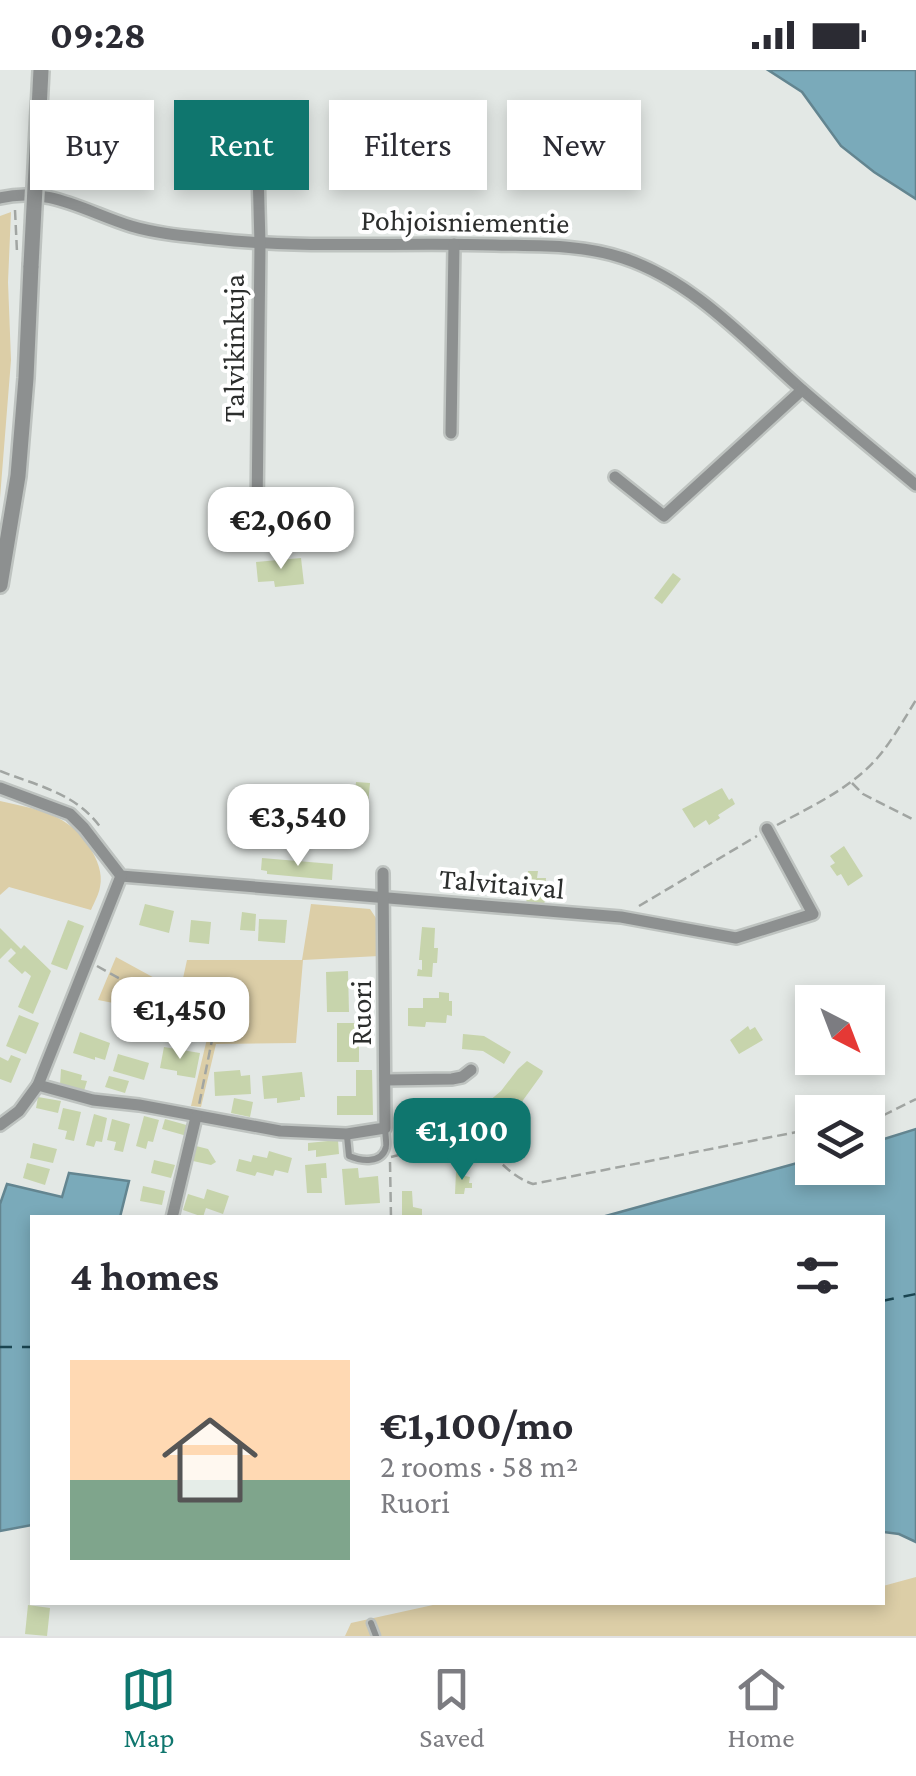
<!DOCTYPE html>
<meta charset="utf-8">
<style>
:root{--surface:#fff;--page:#f2f2f3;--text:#2b2b33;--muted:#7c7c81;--line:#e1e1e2;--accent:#0f766e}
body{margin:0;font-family:"Crimson Pro",serif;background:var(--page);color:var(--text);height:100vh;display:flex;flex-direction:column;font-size:38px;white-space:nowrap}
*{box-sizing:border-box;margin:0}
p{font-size:32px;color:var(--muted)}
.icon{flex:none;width:55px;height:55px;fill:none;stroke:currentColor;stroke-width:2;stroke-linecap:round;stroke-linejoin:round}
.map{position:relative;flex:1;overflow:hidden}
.panel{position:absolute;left:30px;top:1145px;width:855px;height:390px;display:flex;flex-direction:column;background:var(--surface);border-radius:0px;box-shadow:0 5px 15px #0003}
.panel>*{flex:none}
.top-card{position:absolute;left:30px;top:30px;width:858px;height:90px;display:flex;gap:20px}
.needle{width:65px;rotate:138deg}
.buttons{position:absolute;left:795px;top:915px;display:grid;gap:20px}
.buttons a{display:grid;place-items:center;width:90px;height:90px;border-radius:0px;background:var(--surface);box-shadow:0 5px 15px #0003;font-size:50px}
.price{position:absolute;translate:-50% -85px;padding:0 22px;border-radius:20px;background:#fff;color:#222;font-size:32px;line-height:65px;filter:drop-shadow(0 2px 5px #0008)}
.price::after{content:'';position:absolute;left:50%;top:60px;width:30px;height:22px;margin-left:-15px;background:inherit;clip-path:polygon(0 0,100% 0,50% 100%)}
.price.selected{background:var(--accent);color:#fff}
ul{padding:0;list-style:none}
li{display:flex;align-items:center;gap:30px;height:250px;padding:0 40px}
li span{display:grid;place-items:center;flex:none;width:280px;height:200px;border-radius:0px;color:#555}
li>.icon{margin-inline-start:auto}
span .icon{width:120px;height:120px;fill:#fffc;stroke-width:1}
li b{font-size:42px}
h2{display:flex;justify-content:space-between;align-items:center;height:120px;padding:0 40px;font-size:42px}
.chip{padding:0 35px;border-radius:0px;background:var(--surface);box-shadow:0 5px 15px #0003;font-size:35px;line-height:90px}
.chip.selected{background:var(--accent);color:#fff}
.status{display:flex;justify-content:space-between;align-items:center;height:70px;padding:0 50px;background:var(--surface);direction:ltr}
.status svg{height:28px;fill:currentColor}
.menu{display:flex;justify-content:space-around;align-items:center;height:140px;border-top:2px solid var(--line);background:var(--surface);font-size:28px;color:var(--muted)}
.menu a{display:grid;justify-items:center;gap:5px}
.menu .selected{color:var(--accent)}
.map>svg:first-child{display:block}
.green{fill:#dccea7}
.water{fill:#7aaaba;stroke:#638590;stroke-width:2.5}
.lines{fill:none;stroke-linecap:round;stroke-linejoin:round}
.ferry{stroke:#1a4551;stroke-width:2.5;stroke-dasharray:12 10;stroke-linecap:butt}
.building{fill:#c7d4ac}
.service-casing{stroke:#bec3c0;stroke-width:11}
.minor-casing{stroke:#bec3c0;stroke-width:16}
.tertiary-casing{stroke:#bec3c0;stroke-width:20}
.path{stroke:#a1a5a2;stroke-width:2.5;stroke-dasharray:10 5;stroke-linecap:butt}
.service{stroke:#8d9090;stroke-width:6}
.minor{stroke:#8d9090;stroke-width:11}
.tertiary{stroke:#8d9090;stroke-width:15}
.tertiary-bridge-casing{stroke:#bec3c0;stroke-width:20;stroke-linecap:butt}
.tertiary-bridge{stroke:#8d9090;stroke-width:15}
.labels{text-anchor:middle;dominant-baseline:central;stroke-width:8;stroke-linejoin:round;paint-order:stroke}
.street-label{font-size:30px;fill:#2c2e2d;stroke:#fff}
</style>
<div class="status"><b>09:28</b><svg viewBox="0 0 49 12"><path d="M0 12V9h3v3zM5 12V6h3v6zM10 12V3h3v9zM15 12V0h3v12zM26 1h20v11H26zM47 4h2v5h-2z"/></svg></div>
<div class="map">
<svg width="916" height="1566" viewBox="0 0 916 1566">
<rect width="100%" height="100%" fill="#e3e8e5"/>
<g class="green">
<path d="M11,142L8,212L11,290L0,428V146Z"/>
<path d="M0,731C36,739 70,744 90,778C97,789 103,803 100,817C99,824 94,833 91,840L9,817L0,825Z"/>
<path d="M311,834L370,839L376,848L379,886L303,890L296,973L216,974L201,1037L191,1036L211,952L98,930L116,887L180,922L187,890H302Z"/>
<path d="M916,1507V1566H345L351,1553L442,1533L882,1532L883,1516Z"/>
</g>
<g class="water">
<path d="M768,0H916V129L874,102L841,76L802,22Z"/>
<path d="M916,1059V1472L899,1464L883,1462L882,1148L602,1147L812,1089V1098H868V1074Z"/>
<path d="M69,1103L129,1111L120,1147L32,1148V1455L0,1461V1134L7,1114L62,1127Z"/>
</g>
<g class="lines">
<g class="ferry">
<path d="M882,1231L916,1224"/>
<path d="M0,1277H32"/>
</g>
</g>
<g class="building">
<path d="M301,488L304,514L275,517L274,511L258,512L256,492Z"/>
<path d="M673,503L681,509L662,534L654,528Z"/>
<path d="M356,712L370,713L367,745H361L359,768L343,766L346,742L353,743Z"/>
<path d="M722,718L729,730L732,728L735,734L718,745L720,748L709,755L706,750L694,758L682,739Z"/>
<path d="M844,776L863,806L848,816L841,804L837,806L830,796L835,793L830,786Z"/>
<path d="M262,788L333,794L332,810L267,804V801L261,800Z"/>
<path d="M528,801H538L537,808H546L544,840L526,839Z"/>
<path d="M145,834L174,841L169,863L139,855Z"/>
<path d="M242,842L256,844L255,861L240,860Z"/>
<path d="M259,849L287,850L285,873L258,871Z"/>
<path d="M68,850L84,856L67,900L51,894Z"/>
<path d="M191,850L211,852L209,874L189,872Z"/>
<path d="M422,857L435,858L434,878H438L437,893H433L432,907L417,906L418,899L422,900V890H419Z"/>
<path d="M0,858L21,879L24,875L51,901L33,944L18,937L31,906L25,901L22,904L8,891L16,883L11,878L0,889Z"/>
<path d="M348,901L349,942H327L326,902Z"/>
<path d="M439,922L449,923V931H452V946L447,945L446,953L426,952L425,957L408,956V938H423V928H439Z"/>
<path d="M19,945L39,953L26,984L6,976Z"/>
<rect x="337" y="953" width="22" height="39"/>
<path d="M748,956L750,960L755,957L763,970L739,984L730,970Z"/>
<path d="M80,962L110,973L105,990L95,987V990L73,983Z"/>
<path d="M463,964L484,966L511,982L504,994L483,981L462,979Z"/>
<path d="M164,977L200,983L195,1008L177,1005V1001L160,998Z"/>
<path d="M118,984L149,993L144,1010L113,1001Z"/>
<path d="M11,985L21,989L11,1013L0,1009V987L8,991Z"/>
<path d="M527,991L543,1001L542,1004L521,1033L518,1032L514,1038L482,1062L470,1047L501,1021L518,999Z"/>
<path d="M61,999L82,1005L81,1010L87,1011L84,1021L60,1015Z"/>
<path d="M240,1000L241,1006L250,1005L251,1024L215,1026L214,1002Z"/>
<path d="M356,1000H372L373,1045H337V1026H356Z"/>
<path d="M302,1002L305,1027H300V1030L277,1033V1028L264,1029L262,1006Z"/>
<path d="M109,1006L129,1011L125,1023L105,1017Z"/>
<path d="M38,1027L61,1031L58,1043L36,1038Z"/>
<path d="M234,1028L253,1032L250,1047L231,1043Z"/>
<path d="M63,1038L81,1042L74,1071L65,1069L67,1061L58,1059Z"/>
<path d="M94,1044L107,1048L102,1072L96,1071L94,1077L86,1075Z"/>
<path d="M144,1046L159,1050L153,1072L148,1071L146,1079L136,1076Z"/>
<path d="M112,1049L130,1054L123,1082L114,1080L116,1072L107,1070Z"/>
<path d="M165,1049L190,1056L187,1066L162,1059Z"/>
<path d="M338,1070L339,1084L316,1087V1080L308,1081V1073Z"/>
<path d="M33,1073L57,1079L53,1093L30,1088Z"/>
<path d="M196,1076L208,1079L216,1092L211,1095L193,1091Z"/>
<path d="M269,1081L292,1088L288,1103L275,1100L273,1106L257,1102L255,1106L236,1101L239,1089L251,1092L253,1085L267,1088Z"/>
<path d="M154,1090L175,1095L171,1108L151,1103Z"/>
<path d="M27,1093L50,1099L45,1115L23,1108Z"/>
<path d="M326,1093L327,1108H321L322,1123H307L305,1095Z"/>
<path d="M358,1098L359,1108L378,1106L380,1133L345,1135L342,1099Z"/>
<path d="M456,1102H465V1106L470,1107L469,1113H472V1118H465L464,1124H455Z"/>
<path d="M143,1116L165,1121L162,1135L140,1131Z"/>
<path d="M207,1119L229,1126L223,1144L206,1138L203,1147L183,1140L188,1124L204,1129Z"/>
<path d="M402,1121H412L413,1137L422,1139V1148H402Z"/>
<path d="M28,1535L50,1538L47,1566L25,1564Z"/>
</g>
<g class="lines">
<defs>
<g id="service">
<path d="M347,1066L349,1086C361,1091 382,1094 386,1077C387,1076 385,1061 385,1059"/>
<path d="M371,1553L376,1566"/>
</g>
<g id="minor">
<path d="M0,128C48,116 86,142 131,156C158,164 186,166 214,169C307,179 401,172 495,175C538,176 581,174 623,188C693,211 746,270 799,317C838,351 877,383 916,415"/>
<path d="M451,363L454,174"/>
<path d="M615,407L664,446L802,320"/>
<path d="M257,422L305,446"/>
<path d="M257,442L260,174L257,63"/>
<path d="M0,718L70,744L84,758L121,806L621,847L736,868L813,844L767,759"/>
<path d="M385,1010L452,1009L462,1007L471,1000"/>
<path d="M38,1015L93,1030L139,1035L280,1061L347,1064L385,1058L383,803"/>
<path d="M0,1055L19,1041L38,1015L121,806"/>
<path d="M172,1148L196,1047"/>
</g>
<path id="tertiary" d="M0,515L18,406L26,308L31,196"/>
</defs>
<use href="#service" class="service-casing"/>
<use href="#minor" class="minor-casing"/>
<use href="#tertiary" class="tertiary-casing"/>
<g class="path">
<path d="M15,140L17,182"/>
<path d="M0,701C38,716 76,723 101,758"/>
<path d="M852,713L863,724L916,751"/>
<path d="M777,755C816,734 860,714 886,677C897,662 906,646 916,630"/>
<path d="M639,836L757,766"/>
<path d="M97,896L131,915L176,935L214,943L216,946L215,955L199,1035"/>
<path d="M868,1048L884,1045L916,1029"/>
<path d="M391,1087C421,1079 453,1072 484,1077C501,1092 512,1107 533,1114L812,1059"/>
<path d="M390,1092L391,1148"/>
</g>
<use href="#service" class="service"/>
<use href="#minor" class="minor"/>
<use href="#tertiary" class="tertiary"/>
<defs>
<path id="tertiary-bridge" d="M31,196L41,0"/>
</defs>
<use href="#tertiary-bridge" class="tertiary-bridge-casing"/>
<use href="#tertiary-bridge" class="tertiary-bridge"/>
</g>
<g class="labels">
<g class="street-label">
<text transform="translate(465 151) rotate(1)">Pohjoisniementie</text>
<text transform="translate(233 278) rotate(-90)">Talvikinkuja</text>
<text transform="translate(502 813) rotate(5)">Talvitaival</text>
<text transform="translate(360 943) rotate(-90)">Ruori</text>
</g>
</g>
</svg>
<div class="buttons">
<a><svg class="needle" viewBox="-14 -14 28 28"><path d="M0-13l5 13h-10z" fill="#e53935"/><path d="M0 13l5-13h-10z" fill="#7c7c81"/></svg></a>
<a><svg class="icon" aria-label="layers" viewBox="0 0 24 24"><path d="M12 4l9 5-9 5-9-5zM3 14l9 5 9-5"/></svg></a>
</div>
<b class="price" style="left:281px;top:502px">€2,060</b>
<b class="price" style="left:298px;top:799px">€3,540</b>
<b class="price" style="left:180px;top:992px">€1,450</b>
<b class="price selected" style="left:462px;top:1113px">€1,100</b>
<div class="top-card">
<a class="chip">Buy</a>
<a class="chip selected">Rent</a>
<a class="chip">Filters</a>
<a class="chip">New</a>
</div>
<section class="panel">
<h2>4 homes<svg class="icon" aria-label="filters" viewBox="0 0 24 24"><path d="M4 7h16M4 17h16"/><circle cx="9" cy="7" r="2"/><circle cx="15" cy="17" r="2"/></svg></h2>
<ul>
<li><span style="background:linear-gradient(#ffd9b3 60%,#7fa58c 0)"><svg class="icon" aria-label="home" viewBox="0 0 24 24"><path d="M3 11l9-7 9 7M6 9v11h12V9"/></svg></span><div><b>€1,100/mo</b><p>2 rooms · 58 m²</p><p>Ruori</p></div></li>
</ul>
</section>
</div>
<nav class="menu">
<a class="selected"><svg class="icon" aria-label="map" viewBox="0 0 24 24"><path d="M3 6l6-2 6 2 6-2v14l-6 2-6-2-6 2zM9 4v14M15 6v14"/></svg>Map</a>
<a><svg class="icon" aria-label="saved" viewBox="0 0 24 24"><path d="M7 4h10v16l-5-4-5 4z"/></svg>Saved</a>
<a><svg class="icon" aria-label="home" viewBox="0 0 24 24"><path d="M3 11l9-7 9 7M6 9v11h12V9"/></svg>Home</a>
</nav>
